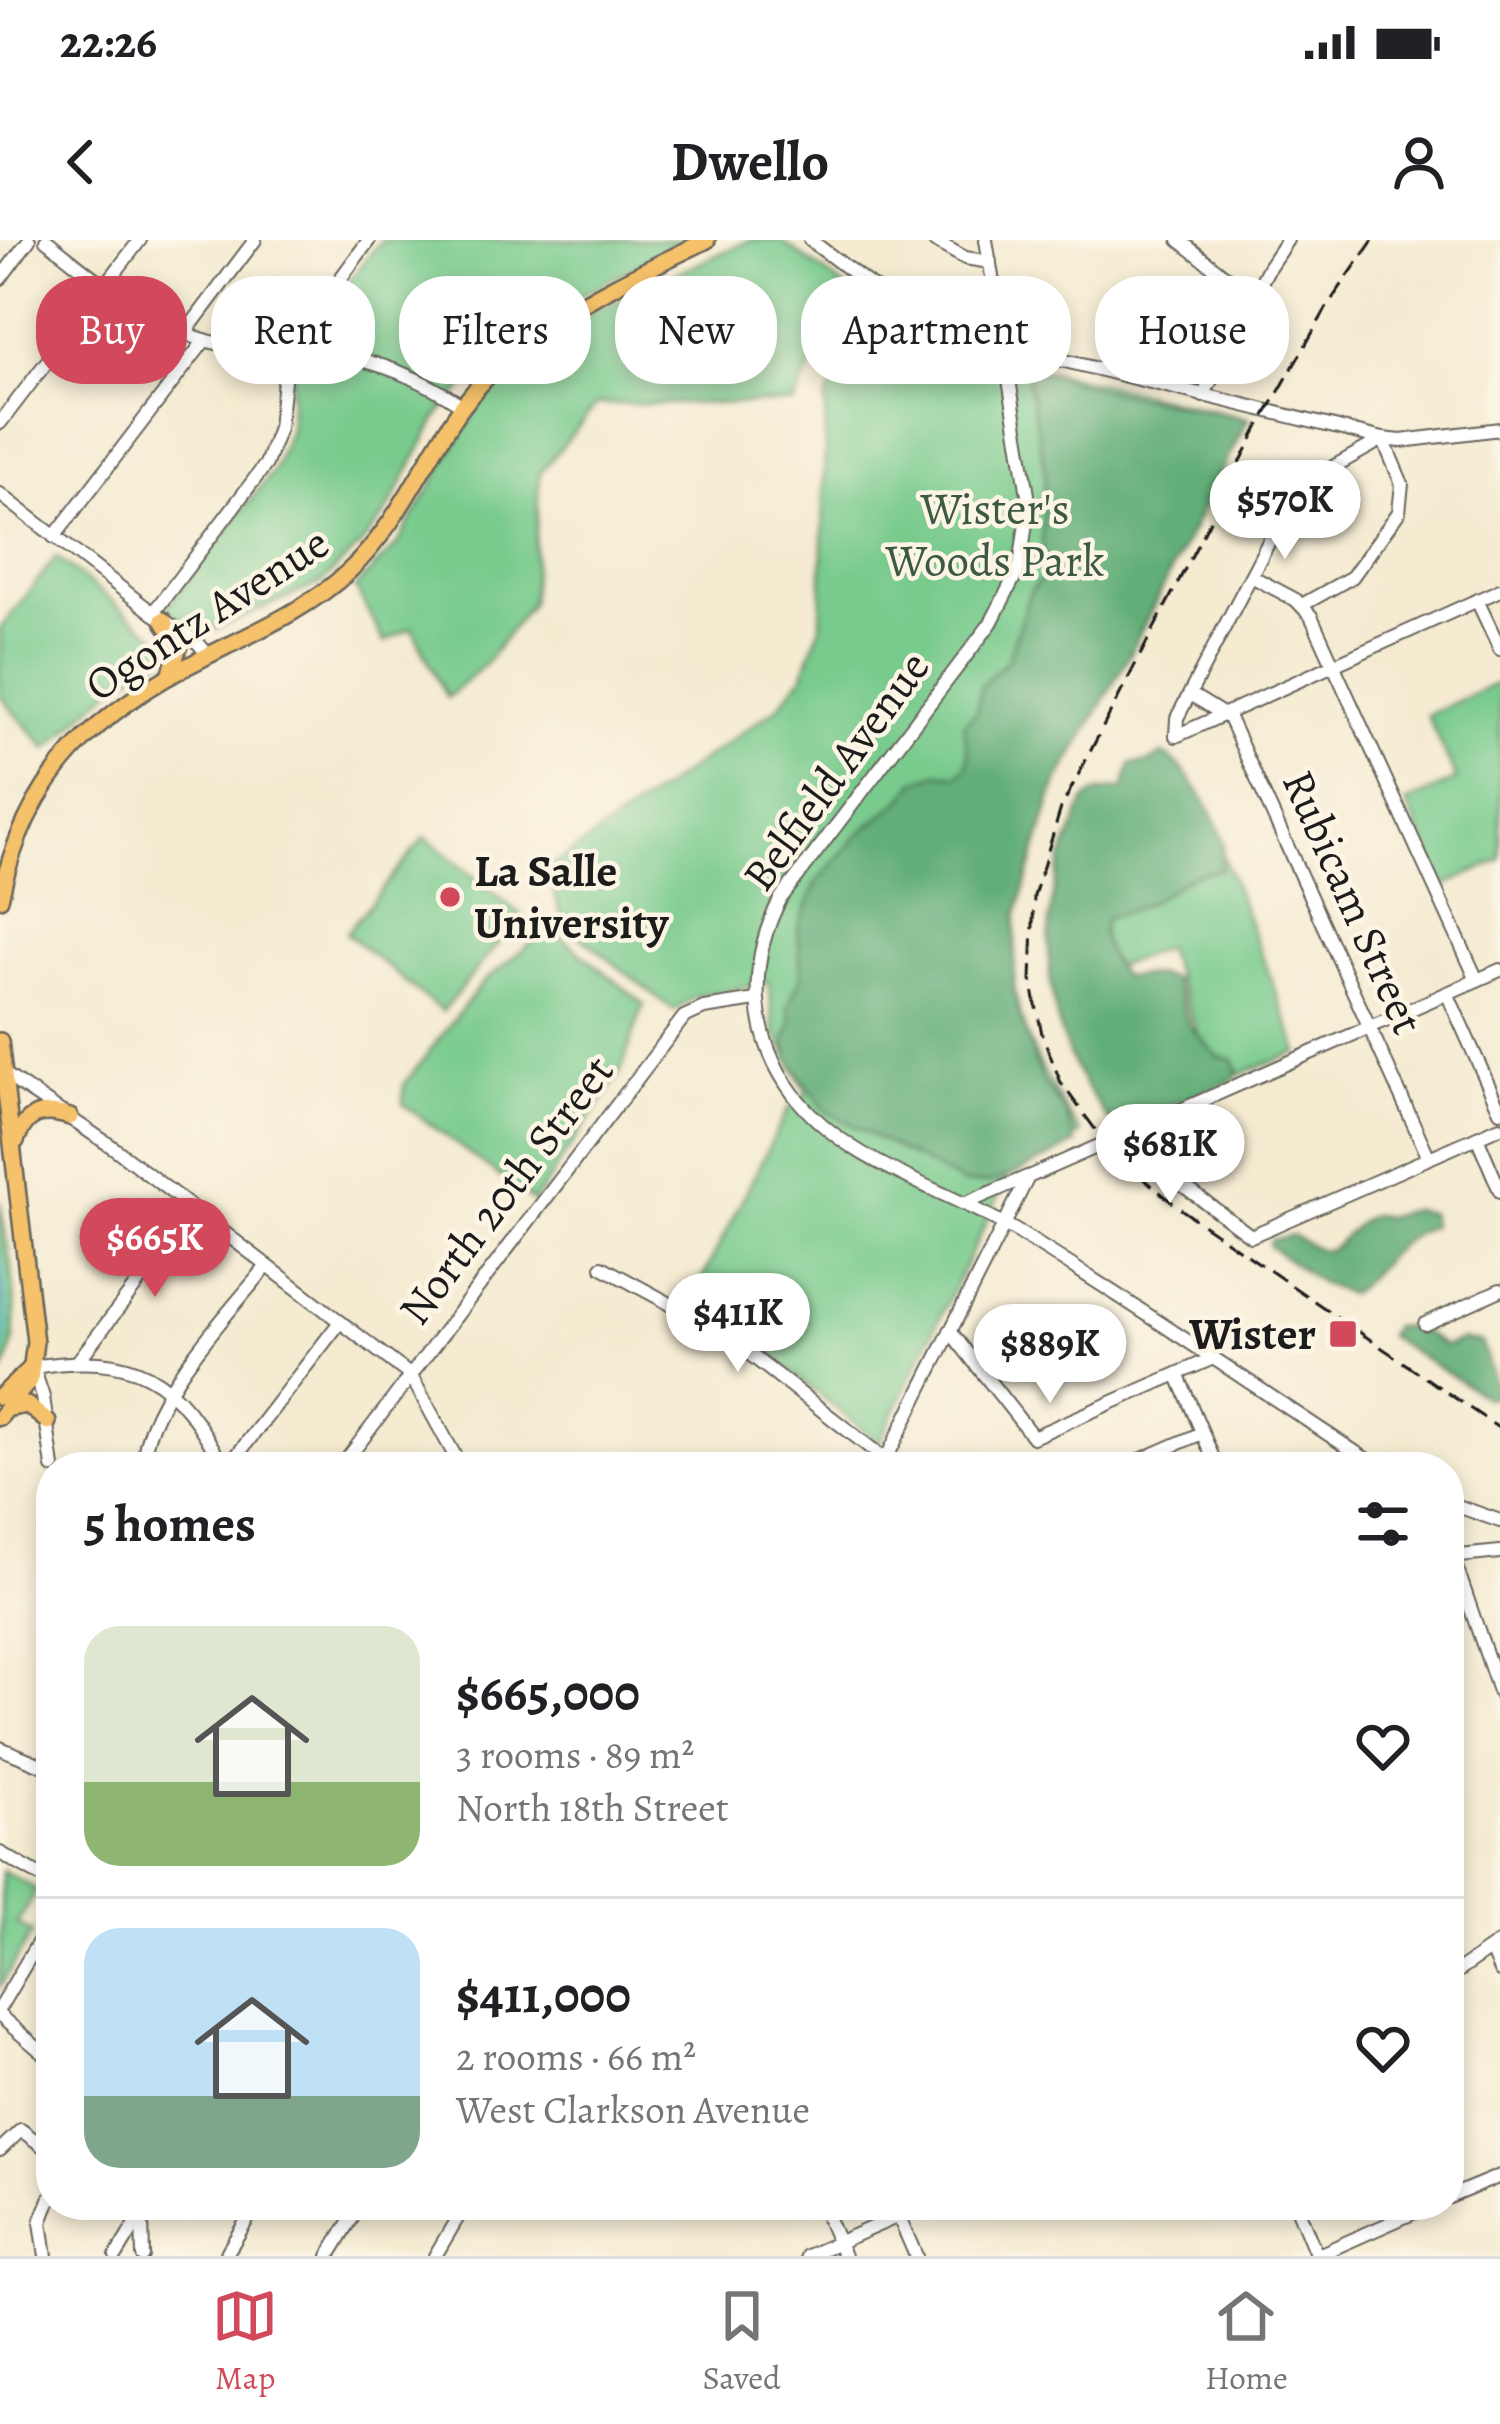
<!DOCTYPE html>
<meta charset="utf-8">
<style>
:root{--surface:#fff;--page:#f6f6f6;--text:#202124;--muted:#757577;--line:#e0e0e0;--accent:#d1495b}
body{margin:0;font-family:Alegreya,serif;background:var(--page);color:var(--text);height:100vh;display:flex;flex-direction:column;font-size:45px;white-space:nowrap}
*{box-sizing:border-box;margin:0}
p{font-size:39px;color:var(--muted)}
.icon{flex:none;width:66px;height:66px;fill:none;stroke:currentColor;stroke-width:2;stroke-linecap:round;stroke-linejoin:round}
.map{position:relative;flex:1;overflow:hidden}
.sheet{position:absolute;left:36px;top:1212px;width:1428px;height:768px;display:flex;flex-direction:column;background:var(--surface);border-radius:48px;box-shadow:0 6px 18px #0003}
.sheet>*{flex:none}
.banner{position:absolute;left:36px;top:36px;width:1428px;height:108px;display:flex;gap:24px}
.price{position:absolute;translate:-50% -102px;padding:0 27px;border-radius:42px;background:#fff;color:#222;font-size:39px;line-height:78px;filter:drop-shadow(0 3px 6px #0008)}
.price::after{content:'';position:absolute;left:50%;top:72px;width:36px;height:27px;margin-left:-18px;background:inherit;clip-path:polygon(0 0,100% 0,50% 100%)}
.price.selected{background:var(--accent);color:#fff}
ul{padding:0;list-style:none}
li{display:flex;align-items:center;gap:36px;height:300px;padding:0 48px}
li+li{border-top:3px solid var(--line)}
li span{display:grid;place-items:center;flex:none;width:336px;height:240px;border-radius:36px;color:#555}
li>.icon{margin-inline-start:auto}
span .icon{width:144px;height:144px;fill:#fffc;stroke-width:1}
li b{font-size:51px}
h2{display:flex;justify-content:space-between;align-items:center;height:144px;padding:0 48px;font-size:51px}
.tag{padding:0 42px;border-radius:48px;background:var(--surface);box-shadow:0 6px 18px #0003;font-size:42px;line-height:108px}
.tag.selected{background:var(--accent);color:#fff}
.status{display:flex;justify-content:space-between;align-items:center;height:84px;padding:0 60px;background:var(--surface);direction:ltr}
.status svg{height:33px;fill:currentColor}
header{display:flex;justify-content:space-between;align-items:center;height:156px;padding:0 48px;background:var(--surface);font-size:54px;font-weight:700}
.tab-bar{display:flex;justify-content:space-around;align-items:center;height:168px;border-top:3px solid var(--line);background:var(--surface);font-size:33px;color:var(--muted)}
.tab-bar a{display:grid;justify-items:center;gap:6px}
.tab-bar .selected{color:var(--accent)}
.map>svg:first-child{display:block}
.green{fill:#78ca8d;stroke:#4a7354;stroke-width:3}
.forest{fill:#62ae78;stroke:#3f654a;stroke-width:3}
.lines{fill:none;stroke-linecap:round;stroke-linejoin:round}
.stream{stroke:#68abdd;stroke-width:3}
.minor-casing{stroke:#68645b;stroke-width:16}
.major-casing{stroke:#68645b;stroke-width:20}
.minor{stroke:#fff;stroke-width:12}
.major{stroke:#f5c16b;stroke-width:15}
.rail{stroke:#1c1c1c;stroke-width:3;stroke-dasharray:18 9;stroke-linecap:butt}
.poi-dot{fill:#d1495b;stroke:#fcf5e5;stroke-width:4.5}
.labels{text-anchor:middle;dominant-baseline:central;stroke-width:9;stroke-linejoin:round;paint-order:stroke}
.park-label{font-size:45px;fill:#3c5944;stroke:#fcf5e5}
.street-label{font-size:45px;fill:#1c1c1c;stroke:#fcf5e5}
.poi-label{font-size:45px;font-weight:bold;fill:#1c1c1c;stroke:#fcf5e5;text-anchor:start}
</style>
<div class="status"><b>22:26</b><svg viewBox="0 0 49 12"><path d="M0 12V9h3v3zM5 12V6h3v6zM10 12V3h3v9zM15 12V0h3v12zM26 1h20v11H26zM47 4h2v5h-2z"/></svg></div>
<header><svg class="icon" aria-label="back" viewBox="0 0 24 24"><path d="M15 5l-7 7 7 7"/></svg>Dwello<svg class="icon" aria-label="person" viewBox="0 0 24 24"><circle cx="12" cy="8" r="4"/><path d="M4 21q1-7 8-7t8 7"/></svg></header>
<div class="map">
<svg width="1500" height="2016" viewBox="0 0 1500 2016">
<rect width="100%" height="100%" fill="#fcf5e5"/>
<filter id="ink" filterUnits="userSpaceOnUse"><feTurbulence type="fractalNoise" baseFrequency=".00833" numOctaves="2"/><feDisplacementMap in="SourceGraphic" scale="24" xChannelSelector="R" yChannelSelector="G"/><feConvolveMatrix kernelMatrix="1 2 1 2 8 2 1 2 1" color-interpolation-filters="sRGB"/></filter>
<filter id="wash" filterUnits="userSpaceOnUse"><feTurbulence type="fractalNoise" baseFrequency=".004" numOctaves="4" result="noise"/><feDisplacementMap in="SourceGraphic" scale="48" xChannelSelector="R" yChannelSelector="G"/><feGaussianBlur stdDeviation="2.7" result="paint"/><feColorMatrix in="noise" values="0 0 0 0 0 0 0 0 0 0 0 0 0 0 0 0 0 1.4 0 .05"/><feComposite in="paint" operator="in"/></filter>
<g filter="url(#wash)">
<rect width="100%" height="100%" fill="#f4ebd1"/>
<g class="green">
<path d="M381,0H685L566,63L490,119L439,174L385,275L360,306L321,343L210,391L196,388L164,369L274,230L290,188L292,124L305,98Z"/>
<path d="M750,0H780L849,50L794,163L597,164L540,233L531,363L484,425L447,458L412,388L384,402L355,347L396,306L479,165L521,122L593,71Z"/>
<path d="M887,74L979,114L1249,178C1211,251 1172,324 1134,396C1085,489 999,628 1012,736C1019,796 1049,845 1081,894L1011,931L879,1203L743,1093L691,1061L788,869L807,853L774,791L769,742L694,757L674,771L564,683L547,630L777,468L802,437L821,385L826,160L864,82Z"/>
<path d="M56,317L169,406L166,417L114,447L47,509L0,456V389Z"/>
<path d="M1500,442V620L1444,646L1406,563L1457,539L1427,475Z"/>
<path d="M425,597L521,675L442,772L346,693Z"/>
<path d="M1223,616L1299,812L1217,843L1165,708L1111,728L1088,668Z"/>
<path d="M550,688L644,764L621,831L534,962L403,864L404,844L483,742Z"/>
<path d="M0,961C7,1013 30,1092 0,1138Z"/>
<path d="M2,1630L37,1650L17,1684L32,1693L0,1747Z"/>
</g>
<g class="forest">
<path d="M1034,130L1107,150L1237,176L1244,179L1245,184L1127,419L1055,547L1016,678L1014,749L1019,772L1043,843L1066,873L1076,904L1017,933L991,943L964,944L826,871L788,819L786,797L792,784L788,766L801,737L798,688L817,642L860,593L903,559L916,541L938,533L957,535C979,521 962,503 964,483L976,472L981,446L1008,419L1030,352L1045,334L1042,297L1045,229L1026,135Z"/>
<path d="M1162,514C1183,520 1218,577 1223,600C1225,610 1220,618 1221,629L1193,635L1145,665L1105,679C1098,696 1110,725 1124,737L1158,735L1173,739L1190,786L1219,817L1233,819L1239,834L1234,840L1118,886C1105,881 1102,870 1094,859C1040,787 1036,671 1073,591C1078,581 1080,566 1088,558C1098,549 1112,551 1124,548L1131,524L1148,523Z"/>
<path d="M1415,970L1430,973L1432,986C1390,1001 1383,1029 1349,1054L1322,1044L1269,1006L1271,1000L1293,995C1340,1028 1330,1000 1366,978C1375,972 1376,977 1386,977C1396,976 1404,970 1415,970Z"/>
<path d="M1415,1086L1444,1106L1463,1100L1481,1102L1497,1150L1495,1155L1487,1158L1388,1096L1393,1087Z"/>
</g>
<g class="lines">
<path class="stream" d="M0,1015L8,1085L0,1119"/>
</g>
</g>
<g filter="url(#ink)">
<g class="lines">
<defs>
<g id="minor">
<path d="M46,0C96,39 145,84 208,101C250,112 293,109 336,115C382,122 424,140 463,166"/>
<path d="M810,0L903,70L967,97L1383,199L1401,201L1500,189"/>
<path d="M933,0L965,18L990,22"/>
<path d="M986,0L1029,261L1020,326L991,383L781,658C747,722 749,796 794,855C848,925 945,948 1018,992C1140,1067 1258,1149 1378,1227"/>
<path d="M1179,0L1253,58"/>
<path d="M0,39L29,0"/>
<path d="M185,93L255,0"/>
<path d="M1203,156L1269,27L1287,0"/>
<path d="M0,183L140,0"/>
<path d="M1383,199L1317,236L1290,261L1177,478L1176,496L1500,350"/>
<path d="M0,254L153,373L198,403L208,415"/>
<path d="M54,297L205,100"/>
<path d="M1251,336L1296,360L1311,376L1477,740"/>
<path d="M1477,360L1500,409"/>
<path d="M1302,365L1352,337L1399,272L1402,244L1383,199"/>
<path d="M153,373L266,224L279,188L287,111L369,0"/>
<path d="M1190,454L1229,478L1429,918"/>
<path d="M1447,753L1500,871"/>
<path d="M0,831L114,908L411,1136L461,1227"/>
<path d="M1132,891L1153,923L1251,996L1500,887"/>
<path d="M1477,897L1500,951"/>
<path d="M964,964L1027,937"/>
<path d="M602,1027L720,1091L886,1220"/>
<path d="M1425,1084L1500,1050"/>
<path d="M950,1091L1033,1197L1211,1119"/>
<path d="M78,1121L194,970"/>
<path d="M1178,1136L1217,1227"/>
<path d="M53,1227L43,1157L33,1127C135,1111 177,1136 223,1227"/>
<path d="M144,1227C140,1166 228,1074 267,1026"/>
<path d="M228,1227L340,1082"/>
<path d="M341,1227L684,777L704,768L756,760"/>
<path d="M882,1227L1028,937L1500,730"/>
<path d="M1124,1227L1202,1193"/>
<path d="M1449,1263L1500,1281"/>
<path d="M1450,1317L1500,1312"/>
<path d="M1453,1317L1500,1454"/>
<path d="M0,1508L51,1529"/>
<path d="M0,1613L51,1642"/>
<path d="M1491,1709L1500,1731"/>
<path d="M1449,1737L1500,1702"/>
<path d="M0,1767L51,1681"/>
<path d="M0,1776L51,1820"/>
<path d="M0,1910L21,1890L51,1912"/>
<path d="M1449,1957L1500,1936"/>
<path d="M822,1965L844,2016"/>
<path d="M1296,1965L1317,2016"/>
<path d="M899,1977L916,2016"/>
<path d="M142,1978L143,2016"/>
<path d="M46,2016L41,1982L51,1957"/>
<path d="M116,2016L147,1965"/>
<path d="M225,2016L256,1965"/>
<path d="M329,2016L360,1965"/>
<path d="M435,2016L465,1965"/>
<path d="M807,2016L924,1965"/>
<path d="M1316,2016L1431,1965"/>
</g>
<g id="major">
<path d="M163,380L179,406L170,436"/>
<path d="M0,659C26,534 99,469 209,415C257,391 310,368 349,331C399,284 422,222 462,167C522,84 619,44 707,0"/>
<path d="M0,801L35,1102L30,1140L0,1177"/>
<path d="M16,901C26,873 42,868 70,877"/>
<path d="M0,1157L30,1129"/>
<path d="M11,1168L27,1165L48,1182"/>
</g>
</defs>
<use href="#minor" class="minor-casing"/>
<use href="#major" class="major-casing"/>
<use href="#minor" class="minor"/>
<use href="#major" class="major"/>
<path class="rail" d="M1373,0L1330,62L1258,188L1061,568L1034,656L1031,740L1042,794L1061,843L1112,912L1179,968L1500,1189"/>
</g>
</g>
<g class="poi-dot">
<circle cx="450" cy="657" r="12"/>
<rect x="1328" y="1079" width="30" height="30" rx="6"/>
</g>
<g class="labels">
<g class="park-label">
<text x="995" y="269">Wister's<tspan x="995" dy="52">Woods Park</tspan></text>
</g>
<g class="street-label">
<text transform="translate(207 374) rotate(-33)">Ogontz Avenue</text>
<text transform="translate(836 531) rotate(-54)">Belfield Avenue</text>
<text transform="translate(1353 662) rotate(66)">Rubicam Street</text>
<text transform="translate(506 950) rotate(-53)">North 20th Street</text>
</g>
<g class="poi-label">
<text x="474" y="631">La Salle<tspan x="474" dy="52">University</tspan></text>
<text x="1316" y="1094" text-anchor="end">Wister</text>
</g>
</g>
</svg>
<b class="price" style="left:1285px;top:322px">$570K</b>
<b class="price" style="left:1170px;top:966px">$681K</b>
<b class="price selected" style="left:155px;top:1060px">$665K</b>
<b class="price" style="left:738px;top:1135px">$411K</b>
<b class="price" style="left:1050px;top:1166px">$889K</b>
<div class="banner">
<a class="tag selected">Buy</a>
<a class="tag">Rent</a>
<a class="tag">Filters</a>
<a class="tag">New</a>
<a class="tag">Apartment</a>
<a class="tag">House</a>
</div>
<section class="sheet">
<h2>5 homes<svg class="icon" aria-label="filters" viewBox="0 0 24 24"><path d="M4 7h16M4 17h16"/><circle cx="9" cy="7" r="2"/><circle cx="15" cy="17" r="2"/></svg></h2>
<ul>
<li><span style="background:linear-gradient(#dfe7d0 65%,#8fb573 0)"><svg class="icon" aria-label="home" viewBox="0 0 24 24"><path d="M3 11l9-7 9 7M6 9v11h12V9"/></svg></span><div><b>$665,000</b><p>3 rooms · 89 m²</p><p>North 18th Street</p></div><svg class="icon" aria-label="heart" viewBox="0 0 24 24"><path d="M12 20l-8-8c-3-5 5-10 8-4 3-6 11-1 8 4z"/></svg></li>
<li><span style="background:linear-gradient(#bfe0f5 70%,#7fa58c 0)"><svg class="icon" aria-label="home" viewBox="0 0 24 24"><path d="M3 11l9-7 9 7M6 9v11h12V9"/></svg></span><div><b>$411,000</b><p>2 rooms · 66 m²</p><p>West Clarkson Avenue</p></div><svg class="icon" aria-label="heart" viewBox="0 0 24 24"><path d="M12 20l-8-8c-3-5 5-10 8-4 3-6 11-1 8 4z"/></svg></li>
</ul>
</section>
</div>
<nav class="tab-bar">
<a class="selected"><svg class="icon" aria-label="map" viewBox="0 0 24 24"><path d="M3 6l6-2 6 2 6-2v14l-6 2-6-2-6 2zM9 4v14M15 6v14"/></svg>Map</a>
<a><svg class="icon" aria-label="saved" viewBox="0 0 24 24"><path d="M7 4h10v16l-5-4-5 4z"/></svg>Saved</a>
<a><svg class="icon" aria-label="home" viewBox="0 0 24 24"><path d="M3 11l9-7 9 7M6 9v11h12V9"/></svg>Home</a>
</nav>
